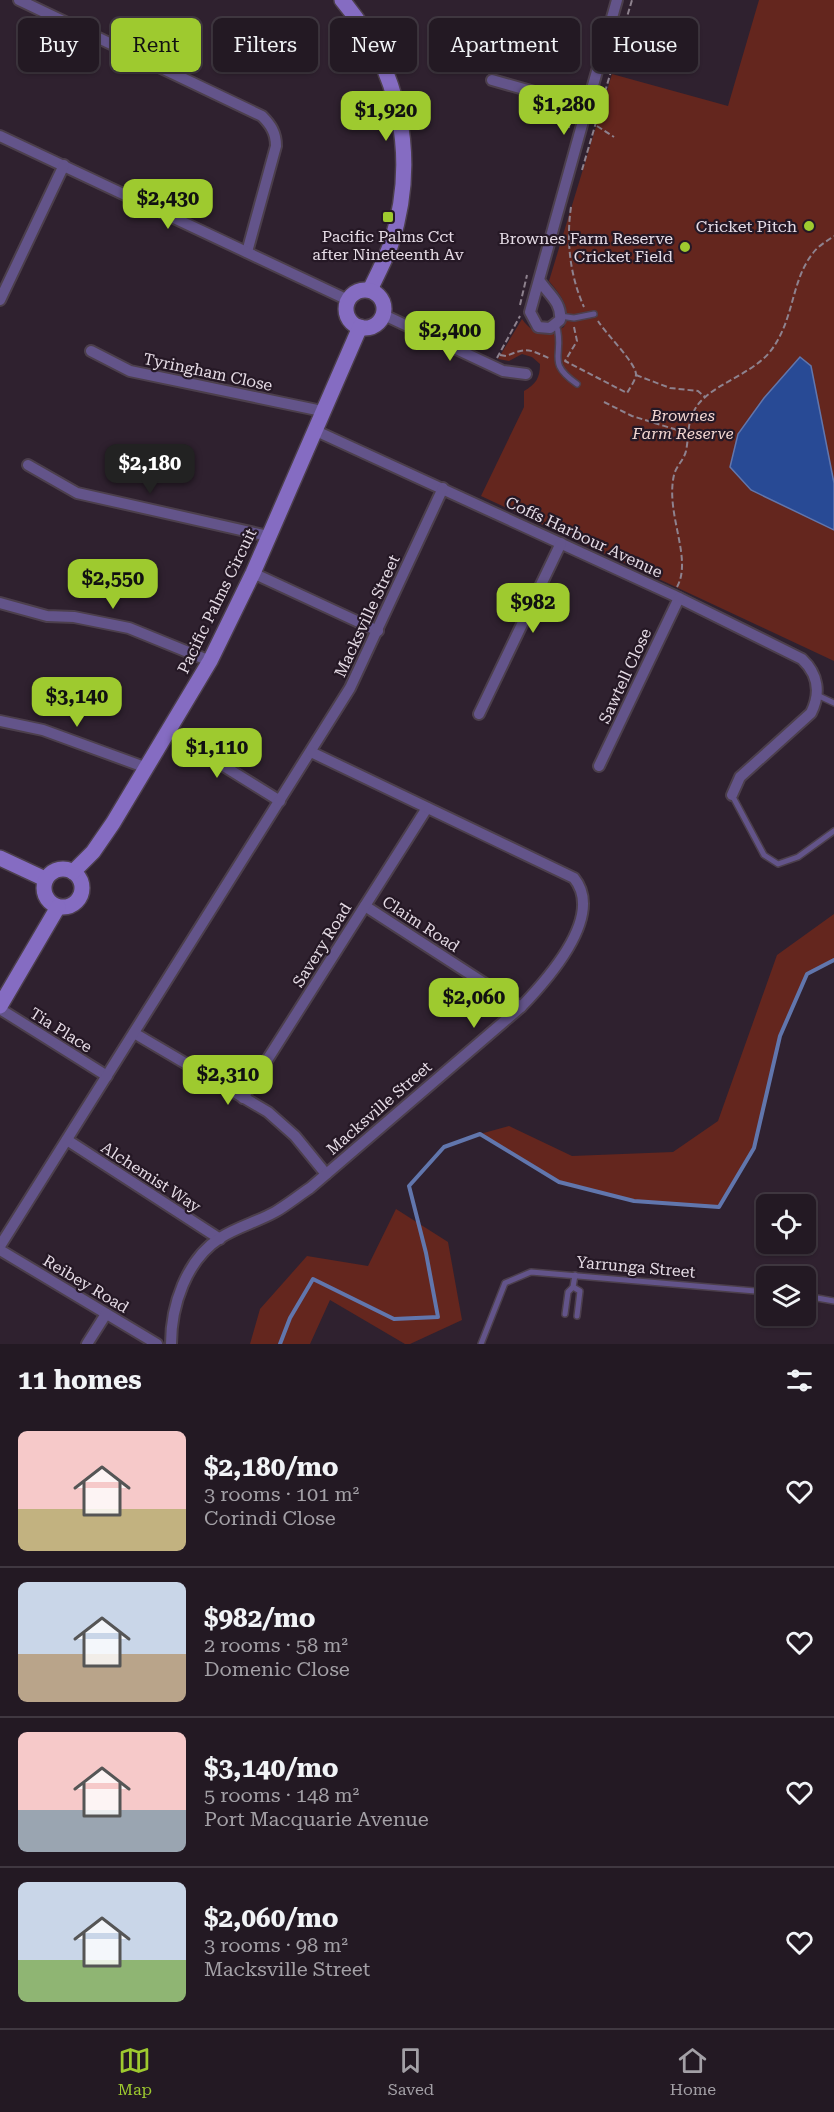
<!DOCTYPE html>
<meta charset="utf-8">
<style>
:root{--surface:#231923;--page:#2f2630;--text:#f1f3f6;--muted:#a3a0a6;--line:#403841;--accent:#9eca2f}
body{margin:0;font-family:"Roboto Serif",serif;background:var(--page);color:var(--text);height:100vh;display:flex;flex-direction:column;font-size:22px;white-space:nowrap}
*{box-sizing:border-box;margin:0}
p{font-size:20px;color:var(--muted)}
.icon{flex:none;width:33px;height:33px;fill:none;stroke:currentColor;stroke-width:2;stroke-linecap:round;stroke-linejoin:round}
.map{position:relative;height:1344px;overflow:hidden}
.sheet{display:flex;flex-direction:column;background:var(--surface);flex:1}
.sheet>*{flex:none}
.banner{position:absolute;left:18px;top:18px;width:798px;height:54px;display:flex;gap:12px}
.controls{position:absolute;left:756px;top:1194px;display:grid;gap:12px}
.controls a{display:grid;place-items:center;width:60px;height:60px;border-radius:9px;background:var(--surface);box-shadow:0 2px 4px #0004,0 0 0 2px var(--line);font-size:30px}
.price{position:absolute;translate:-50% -51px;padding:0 14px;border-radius:12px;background:var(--accent);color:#111;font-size:20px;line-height:39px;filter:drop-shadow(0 2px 3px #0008)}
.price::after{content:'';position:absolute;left:50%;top:36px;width:18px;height:14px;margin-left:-9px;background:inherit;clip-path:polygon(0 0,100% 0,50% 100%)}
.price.selected{background:#222;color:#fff}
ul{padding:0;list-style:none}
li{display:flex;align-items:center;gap:18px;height:150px;padding:0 18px}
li+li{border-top:2px solid var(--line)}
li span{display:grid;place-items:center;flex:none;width:168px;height:120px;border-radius:9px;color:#555}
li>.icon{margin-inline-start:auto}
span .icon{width:72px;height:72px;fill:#fffc;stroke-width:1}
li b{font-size:26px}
h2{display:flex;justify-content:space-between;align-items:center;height:72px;padding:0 18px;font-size:26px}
.chip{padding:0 21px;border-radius:9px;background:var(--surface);box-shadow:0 2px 4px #0004,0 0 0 2px var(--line);font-size:21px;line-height:54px}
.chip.selected{background:var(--accent);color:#111}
.menu{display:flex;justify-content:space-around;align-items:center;height:84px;border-top:2px solid var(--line);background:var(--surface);font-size:16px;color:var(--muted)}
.menu a{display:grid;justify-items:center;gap:3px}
.menu .selected{color:var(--accent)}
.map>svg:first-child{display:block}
.green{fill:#64261e}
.water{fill:#284a95;stroke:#6176ad;stroke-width:1.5}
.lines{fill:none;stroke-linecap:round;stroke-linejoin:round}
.stream{stroke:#6176ad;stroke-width:4}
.lane-casing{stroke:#4c3f4c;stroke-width:8}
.street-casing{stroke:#4c3f4c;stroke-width:14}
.secondary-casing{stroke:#4c3f4c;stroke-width:18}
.path{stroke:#8e828e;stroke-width:2;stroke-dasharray:6 3;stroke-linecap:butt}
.lane{stroke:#63548a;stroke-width:5}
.street{stroke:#63548a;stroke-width:10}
.secondary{stroke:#856cc2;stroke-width:15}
.poi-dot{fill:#9eca2f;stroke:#251825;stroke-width:2}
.labels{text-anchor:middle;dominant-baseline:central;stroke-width:4.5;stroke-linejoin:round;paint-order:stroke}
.poi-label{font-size:16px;fill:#e5dbe5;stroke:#251825;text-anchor:end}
.street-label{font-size:16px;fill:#e5dbe5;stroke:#251825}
.park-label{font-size:16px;font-style:italic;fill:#f1d5d0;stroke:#251825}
</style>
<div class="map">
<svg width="834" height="1344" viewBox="0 0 834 1344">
<rect width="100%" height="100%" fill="#2f212f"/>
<g class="green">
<path d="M759,0H834V661L481,496L524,407V391C536,384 540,378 540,364L532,357L522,354L509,361L498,359L522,319C534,336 546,336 564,327C571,307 562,297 549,281L612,74L728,106Z"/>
<path d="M834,914V960L807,975L780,1036L754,1148L719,1207L634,1201L559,1182L480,1134L509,1126L572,1156L673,1152L718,1121L777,955Z"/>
<path d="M396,1209L448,1242L462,1320L410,1344H405L330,1300L310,1344H250L260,1309L307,1256L368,1266Z"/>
</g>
<path class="water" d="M800,357L811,366L834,483V530L751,490L730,467L738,434L764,398Z"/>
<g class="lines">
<path class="stream" d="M280,1344L290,1318L313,1279L394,1319L438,1317L426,1253L409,1186L444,1147L480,1134L559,1182L634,1201L719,1207L754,1148L780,1036L807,974L834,960"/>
<defs>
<g id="lane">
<path d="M560,316L574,318L594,314"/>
<path d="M556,324C566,355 544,361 577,384"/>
<path d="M817,695L834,703"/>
<path d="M732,795L764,855L778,864L798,857L834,831"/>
<path d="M573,1287L580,1291L577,1316"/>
<path d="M806,1296L834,1301"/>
<path d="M565,1314L568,1292L573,1287L575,1275"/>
<path d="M481,1344L505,1283L531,1272L766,1292"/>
</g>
<g id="street">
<path d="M19,0L262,116C271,125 276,133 276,146L247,252"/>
<path d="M492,80L587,107"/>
<path d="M0,136L348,300"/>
<path d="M539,280C548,294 562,302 560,320L550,328L538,327L530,312C558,208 588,104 617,0"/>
<path d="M0,300L64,165"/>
<path d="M384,315L503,371L526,374"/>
<path d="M91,351L130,371L322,411"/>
<path d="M314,430L673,595L802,659C818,674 821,693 811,713L740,777L732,795"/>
<path d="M28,465L77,493L268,536"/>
<path d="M253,573L378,631"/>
<path d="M0,603L47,616L74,617L129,628L210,661"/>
<path d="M479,714L561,543"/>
<path d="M0,721L43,730L147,768"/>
<path d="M169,732L280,801"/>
<path d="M599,766L679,598"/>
<path d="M365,906L521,1007"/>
<path d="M0,1009L107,1076"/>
<path d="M134,1033L268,1112L295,1136L326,1174"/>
<path d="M243,1098L427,808"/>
<path d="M67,1140L220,1239"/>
<path d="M0,1246L350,688L443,488"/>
<path d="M0,1250L157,1344"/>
<path d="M87,1344L106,1314"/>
<path d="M171,1344C171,1306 186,1260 220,1238C237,1227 257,1222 275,1212C287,1205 298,1196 310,1188L521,1007C547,980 605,916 574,878L311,752"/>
</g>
<g id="secondary">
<path d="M342,0C400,69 419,157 391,244C385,260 377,275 370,290"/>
<circle cx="365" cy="309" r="19"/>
<path d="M0,858L45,879"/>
<circle cx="63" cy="888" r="19"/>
<path d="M73,872L93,852L113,823L210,661L253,573L360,327"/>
<path d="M0,1006L58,907"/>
</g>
</defs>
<use href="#lane" class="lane-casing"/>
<use href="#street" class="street-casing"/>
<use href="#secondary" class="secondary-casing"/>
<g class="path">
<path d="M597,126L614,137"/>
<path d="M569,128L570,113"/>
<path d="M582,170L632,0"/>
<path d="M571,207C566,241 570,276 584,307"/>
<path d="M520,305L527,275"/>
<path d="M574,327L577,341L565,361L627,393C630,388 635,381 636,375C637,364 606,334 598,321"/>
<path d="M500,355L506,356C528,347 528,349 551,359"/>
<path d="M497,358L520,316"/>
<path d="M636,375L670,388L698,391L705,397"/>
<path d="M604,402L632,416L687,433"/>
<path d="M677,587C693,558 665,514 674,475C676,466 684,460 686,451C689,437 687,423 694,411C706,386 748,377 769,353C795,321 790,282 813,253C818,246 827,241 834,236"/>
</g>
<use href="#lane" class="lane"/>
<use href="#street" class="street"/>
<use href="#secondary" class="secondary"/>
</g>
<g class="poi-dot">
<rect x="382" y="211" width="12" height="12" rx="3"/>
<circle cx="809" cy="226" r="6"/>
<circle cx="685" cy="247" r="6"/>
</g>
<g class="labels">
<g class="poi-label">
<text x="797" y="226">Cricket Pitch</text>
<text x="388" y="236" text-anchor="middle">Pacific Palms Cct<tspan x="388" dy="18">after Nineteenth Av</tspan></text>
<text x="673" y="238">Brownes Farm Reserve<tspan x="673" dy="18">Cricket Field</tspan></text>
</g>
<g class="street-label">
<text transform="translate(208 372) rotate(12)">Tyringham Close</text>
<text transform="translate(584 537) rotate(25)">Coffs Harbour Avenue</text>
<text transform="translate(217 601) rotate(-64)">Pacific Palms Circuit</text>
<text transform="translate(367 616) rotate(-65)">Macksville Street</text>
<text transform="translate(625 676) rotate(-65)">Sawtell Close</text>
<text transform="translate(421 924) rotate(33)">Claim Road</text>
<text transform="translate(322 945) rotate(-58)">Savery Road</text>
<text transform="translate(61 1030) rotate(32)">Tia Place</text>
<text transform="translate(379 1108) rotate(-41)">Macksville Street</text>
<text transform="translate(151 1177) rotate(33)">Alchemist Way</text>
<text transform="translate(636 1267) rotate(5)">Yarrunga Street</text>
<text transform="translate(86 1284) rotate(31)">Reibey Road</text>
</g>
<g class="park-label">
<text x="683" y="415">Brownes<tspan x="683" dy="18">Farm Reserve</tspan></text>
</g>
</g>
</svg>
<div class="controls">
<a><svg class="icon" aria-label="locate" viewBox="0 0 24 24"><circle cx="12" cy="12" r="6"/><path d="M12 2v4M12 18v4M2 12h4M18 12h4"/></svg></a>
<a><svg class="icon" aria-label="layers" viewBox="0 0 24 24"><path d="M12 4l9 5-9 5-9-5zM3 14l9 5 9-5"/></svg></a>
</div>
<b class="price" style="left:564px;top:136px">$1,280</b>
<b class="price" style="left:386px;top:142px">$1,920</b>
<b class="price" style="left:168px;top:230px">$2,430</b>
<b class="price" style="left:450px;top:362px">$2,400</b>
<b class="price selected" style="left:150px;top:495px">$2,180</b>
<b class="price" style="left:113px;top:610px">$2,550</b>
<b class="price" style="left:533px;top:634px">$982</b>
<b class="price" style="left:77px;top:728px">$3,140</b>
<b class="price" style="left:217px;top:779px">$1,110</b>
<b class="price" style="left:474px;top:1029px">$2,060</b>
<b class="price" style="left:228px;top:1106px">$2,310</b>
<div class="banner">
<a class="chip">Buy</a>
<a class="chip selected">Rent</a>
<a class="chip">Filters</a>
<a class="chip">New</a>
<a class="chip">Apartment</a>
<a class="chip">House</a>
</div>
</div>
<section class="sheet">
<h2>11 homes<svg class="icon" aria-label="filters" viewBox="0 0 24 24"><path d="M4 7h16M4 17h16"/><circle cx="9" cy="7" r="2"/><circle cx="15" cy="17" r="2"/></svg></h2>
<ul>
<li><span style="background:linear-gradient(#f6c9c9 65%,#c2b280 0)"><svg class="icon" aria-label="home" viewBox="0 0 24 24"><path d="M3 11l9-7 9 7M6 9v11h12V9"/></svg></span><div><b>$2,180/mo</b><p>3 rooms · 101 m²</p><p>Corindi Close</p></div><svg class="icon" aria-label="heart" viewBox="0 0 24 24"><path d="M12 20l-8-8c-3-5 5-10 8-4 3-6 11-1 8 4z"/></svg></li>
<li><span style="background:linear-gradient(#c9d6e8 60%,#b9a48a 0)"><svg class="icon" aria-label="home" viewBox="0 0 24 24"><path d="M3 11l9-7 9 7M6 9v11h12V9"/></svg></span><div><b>$982/mo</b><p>2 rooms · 58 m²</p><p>Domenic Close</p></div><svg class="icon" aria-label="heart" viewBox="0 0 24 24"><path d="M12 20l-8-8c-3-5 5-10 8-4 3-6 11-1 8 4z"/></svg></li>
<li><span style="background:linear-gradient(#f6c9c9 65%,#9aa5b1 0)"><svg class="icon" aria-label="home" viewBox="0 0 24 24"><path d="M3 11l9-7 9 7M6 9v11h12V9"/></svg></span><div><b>$3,140/mo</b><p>5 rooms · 148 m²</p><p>Port Macquarie Avenue</p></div><svg class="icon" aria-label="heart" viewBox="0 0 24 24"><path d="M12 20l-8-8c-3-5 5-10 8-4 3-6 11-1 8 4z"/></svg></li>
<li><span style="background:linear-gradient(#c9d6e8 65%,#8fb573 0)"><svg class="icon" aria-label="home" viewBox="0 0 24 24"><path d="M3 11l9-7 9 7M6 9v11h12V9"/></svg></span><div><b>$2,060/mo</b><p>3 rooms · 98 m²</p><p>Macksville Street</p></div><svg class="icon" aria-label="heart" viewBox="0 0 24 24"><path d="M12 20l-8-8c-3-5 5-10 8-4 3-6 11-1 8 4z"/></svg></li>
</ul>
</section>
<nav class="menu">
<a class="selected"><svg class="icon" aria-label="map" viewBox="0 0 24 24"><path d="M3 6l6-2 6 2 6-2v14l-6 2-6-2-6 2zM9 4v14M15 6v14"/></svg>Map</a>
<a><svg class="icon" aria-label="saved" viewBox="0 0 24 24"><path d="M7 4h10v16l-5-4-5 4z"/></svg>Saved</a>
<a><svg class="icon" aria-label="home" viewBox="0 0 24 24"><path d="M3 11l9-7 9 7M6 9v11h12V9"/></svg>Home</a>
</nav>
